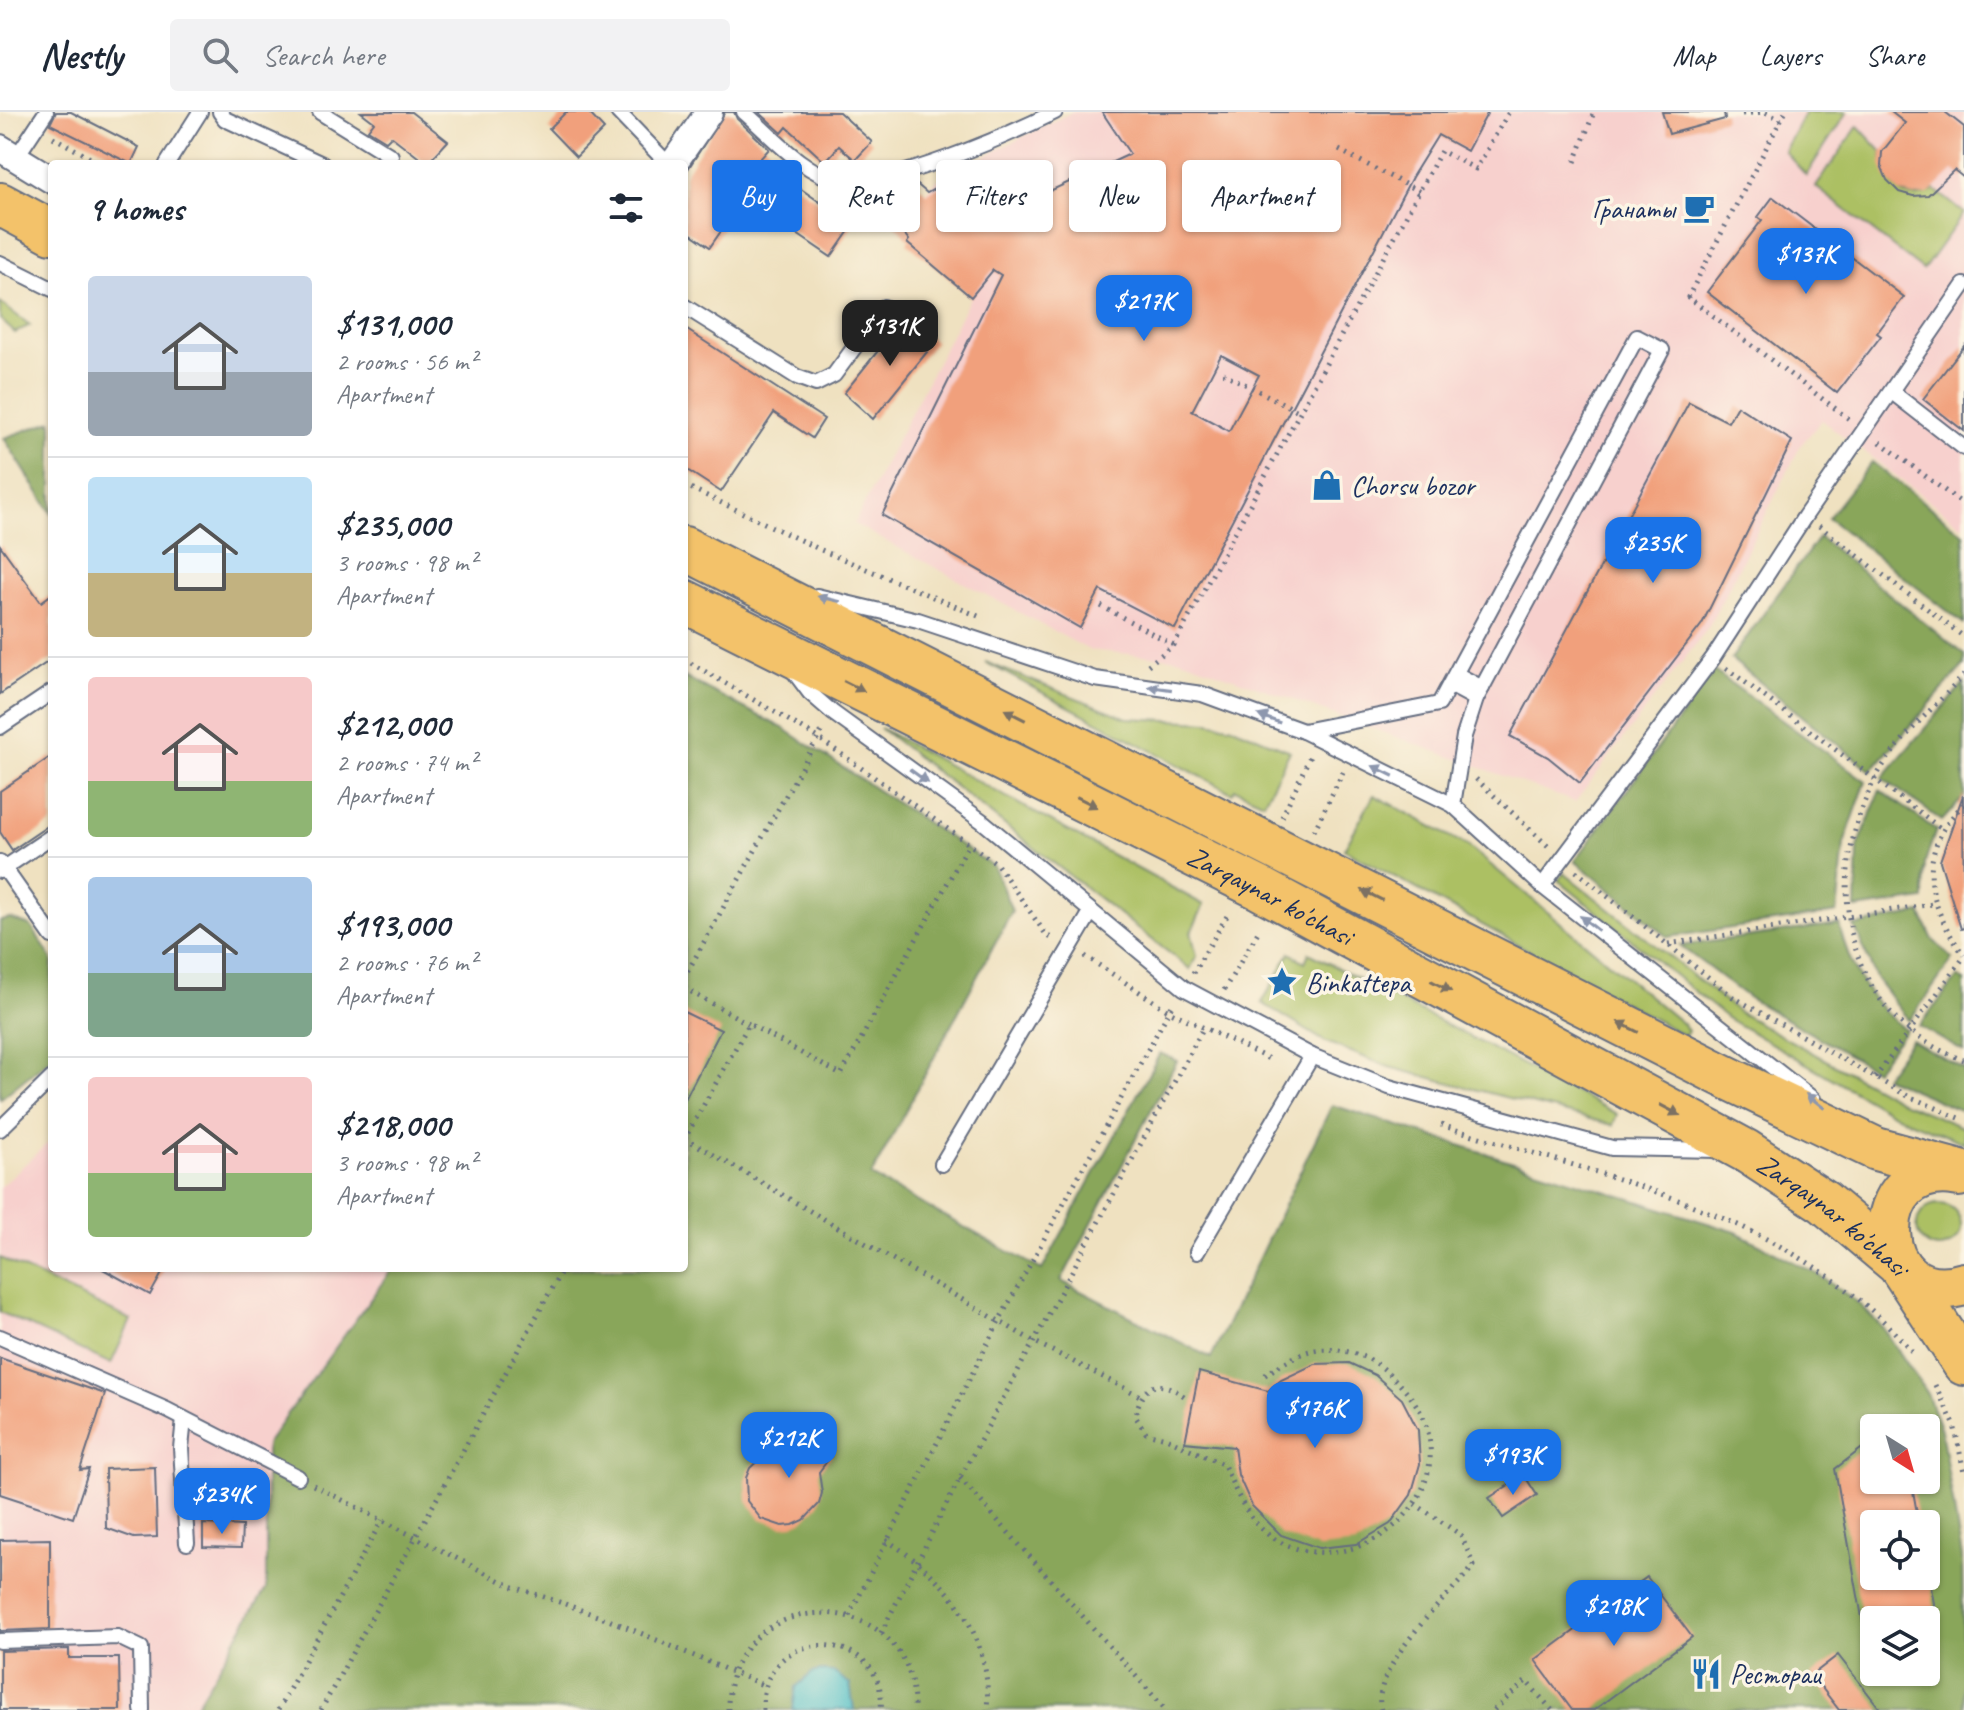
<!DOCTYPE html>
<meta charset="utf-8">
<style>
:root{--surface:#fff;--page:#f2f2f3;--text:#1f2937;--muted:#747a83;--line:#e0e1e3;--accent:#1a73e8}
body{margin:0;font-family:Caveat,sans-serif;background:var(--page);color:var(--text);height:100vh;display:flex;flex-direction:column;font-size:30px;white-space:nowrap}
*{box-sizing:border-box;margin:0}
p{font-size:26px;color:var(--muted)}
.icon{flex:none;width:44px;height:44px;fill:none;stroke:currentColor;stroke-width:2;stroke-linecap:round;stroke-linejoin:round}
.map{position:relative;flex:1;overflow:hidden}
.details{position:absolute;left:48px;top:48px;width:640px;height:1112px;display:flex;flex-direction:column;background:var(--surface);border-radius:8px;box-shadow:0 2px 6px #0004}
.details>*{flex:none}
.hud{position:absolute;left:712px;top:48px;width:760px;height:72px;display:flex;gap:16px}
.needle{width:52px;rotate:143deg}
.buttons{position:absolute;left:1860px;top:1302px;display:grid;gap:16px}
.buttons a{display:grid;place-items:center;width:80px;height:80px;border-radius:8px;background:var(--surface);box-shadow:0 2px 6px #0004;font-size:40px}
.price{position:absolute;translate:-50% -68px;padding:0 18px;border-radius:16px;background:var(--accent);color:#fff;font-size:26px;line-height:52px;filter:drop-shadow(0 2px 4px #0008)}
.price::after{content:'';position:absolute;left:50%;top:48px;width:24px;height:18px;margin-left:-12px;background:inherit;clip-path:polygon(0 0,100% 0,50% 100%)}
.price.current{background:#222;color:#fff}
ul{padding:0;list-style:none}
li{display:flex;align-items:center;gap:24px;height:200px;padding:0 40px}
li+li{border-top:2px solid var(--line)}
li span{display:grid;place-items:center;flex:none;width:224px;height:160px;border-radius:8px;color:#555}
li>.icon{margin-inline-start:auto}
span .icon{width:96px;height:96px;fill:#fffc;stroke-width:1}
li b{font-size:34px}
h2{display:flex;justify-content:space-between;align-items:center;height:96px;padding:0 40px;font-size:34px}
.chip{padding:0 28px;border-radius:8px;background:var(--surface);box-shadow:0 2px 6px #0004;font-size:28px;line-height:72px}
.chip.current{background:var(--accent);color:#fff}
header{display:flex;align-items:center;gap:48px;box-sizing:border-box;height:112px;padding:0 40px;background:var(--surface);border-bottom:2px solid var(--line)}
header strong{font-size:38px}
nav{display:flex;gap:44px;margin-inline-start:auto;font-size:28px}
.search{width:560px;height:72px;background:var(--page);display:flex;align-items:center;gap:20px;box-sizing:border-box;padding:0 28px;border-radius:8px;color:var(--muted);font-size:30px}
.map>svg:first-child{display:block}
.built{fill:#f7d0cd}
.green{fill:#acc064;stroke:#647861;stroke-width:2}
.forest{fill:#89a65a;stroke:#526a5c;stroke-width:2;fill-rule:evenodd}
.water{fill:#51bfc6;stroke:#367792;stroke-width:2}
.building{fill:#f1a07b;fill-rule:evenodd}
.lines{fill:none;stroke-linecap:round;stroke-linejoin:round}
.service-casing{stroke:#656d80;stroke-width:18}
.minor-casing{stroke:#656d80;stroke-width:30}
.primary-casing{stroke:#656d80;stroke-width:46}
.path{stroke:#656d80;stroke-width:5;stroke-dasharray:2 6;stroke-linecap:butt}
.service{stroke:#fff;stroke-width:14}
.minor{stroke:#fff;stroke-width:26}
.primary{stroke:#f3c26a;stroke-width:42}
.path-bridge{stroke:#656d80;stroke-width:5;stroke-dasharray:2 6;stroke-linecap:butt}
.oneway{fill:#8d97ae}
.oneway2{fill:#7c7163}
.labels{text-anchor:middle;dominant-baseline:central;stroke-width:7;stroke-linejoin:round;paint-order:stroke}
.poi-label{font-size:28px;fill:#1b2f5e;stroke:#fcf5e5;text-anchor:start}
.street-label{font-size:28px;fill:#1b2f5e;stroke:#fcf5e5}
</style>
<header>
<strong>Nestly</strong>
<div class="search"><svg class="icon" aria-label="search" viewBox="0 0 24 24"><circle cx="10" cy="10" r="6"/><path d="M15 15l6 6"/></svg>Search here</div>
<nav><a>Map</a><a>Layers</a><a>Share</a></nav>
</header>
<div class="map">
<svg width="1964" height="1598" viewBox="0 0 1964 1598">
<rect width="100%" height="100%" fill="#fcf5e5"/>
<filter id="ink" filterUnits="userSpaceOnUse"><feTurbulence type="fractalNoise" baseFrequency=".0125" numOctaves="2"/><feDisplacementMap in="SourceGraphic" scale="16" xChannelSelector="R" yChannelSelector="G"/><feConvolveMatrix kernelMatrix="1 2 1 2 8 2 1 2 1" color-interpolation-filters="sRGB"/></filter>
<filter id="wash" filterUnits="userSpaceOnUse"><feTurbulence type="fractalNoise" baseFrequency=".006" numOctaves="4" result="noise"/><feDisplacementMap in="SourceGraphic" scale="32" xChannelSelector="R" yChannelSelector="G"/><feGaussianBlur stdDeviation="1.8" result="paint"/><feColorMatrix in="noise" values="0 0 0 0 0 0 0 0 0 0 0 0 0 0 0 0 0 1.4 0 .05"/><feComposite in="paint" operator="in"/></filter>
<g filter="url(#wash)">
<rect width="100%" height="100%" fill="#efe1c0"/>
<g class="built">
<path d="M1072,0H1964V415L1822,308L1801,333L1708,516L1575,690L1181,547L1089,538L854,412L974,178L901,114L934,70Z"/>
<path d="M52,1027V1156H393L266,1332V1477L193,1598H0V1075Z"/>
</g>
<g class="green">
<path d="M1805,0H1847L1806,63L1784,39Z"/>
<path d="M1858,14L1882,40C1881,68 1905,98 1935,78L1964,101L1923,158L1816,75Z"/>
<path d="M0,191L30,213L15,221L0,207Z"/>
<path d="M985,550L1127,606L1209,610L1233,615L1290,639L1264,690L1235,677L1232,681Z"/>
<path d="M880,616L1204,793L1191,820L1197,844L1190,857Z"/>
<path d="M1374,683L1468,734L1684,913L1688,919L1685,924L1344,737Z"/>
<path d="M1564,761L1740,901L1904,991L1964,1016V1031L1897,1004L1727,906L1558,768Z"/>
<path d="M1290,841L1305,850L1309,841L1617,1002L1613,1013L1389,955L1326,930L1262,891Z"/>
<circle cx="1939" cy="1114" r="22"/>
<path d="M0,1146L131,1208L111,1252L0,1200Z"/>
</g>
<g class="forest">
<path d="M52,309V402L4,326Z"/>
<path d="M1872,350L1964,422V512L1828,406Z"/>
<path d="M1819,425L1964,543V553L1871,659L1731,547Z"/>
<path d="M1714,559L1866,669L1844,732L1837,801L1668,825L1575,749Z"/>
<path d="M684,565L783,616L994,755L1012,799L871,1064L1042,1158L1160,941L1177,949L1061,1169L1211,1246L1332,993L1736,1120L1819,1163L1857,1190L1884,1217L1927,1282L1941,1318L1962,1445L1964,1598H193L266,1477V1332L393,1156H684ZM1874,1316H1926V1368H1874ZM1874,1412H1926V1464H1874ZM1874,1508H1926V1560H1874Z"/>
<path d="M1964,571V685L1942,709L1882,666Z"/>
<path d="M1880,678L1936,718L1925,751L1924,787L1856,797L1858,735Z"/>
<path d="M1921,801L1933,828L1953,847L1909,909L1876,866L1854,814Z"/>
<path d="M10,807L31,814L52,847V945L0,987V809Z"/>
<path d="M1839,812C1850,857 1869,891 1906,918L1875,958L1749,886L1680,834Z"/>
<path d="M1958,865L1964,869V940L1919,914Z"/>
<path d="M1911,928L1964,957V1000L1884,965Z"/>
</g>
<path class="water" d="M822,1559L833,1560L850,1572L854,1598H793L796,1575L812,1561Z"/>
<g id="blocks">
<g class="building">
<path d="M56,0H71L139,35L131,52L50,12Z"/>
<path d="M361,0H411L448,29L427,52L391,24L386,29L368,18L374,10Z"/>
<path d="M566,0H588L604,17L576,45L549,17Z"/>
<path d="M725,0H734L737,7L769,37L759,48L853,113L831,145L744,86L710,135L684,117V63Z"/>
<path d="M759,0H839L872,30L855,48L839,34L825,50L787,15L782,21Z"/>
<path d="M1102,0H1488L1467,39L1438,23L1412,65L1175,517L1100,478L1080,516L882,403L1001,163L993,158L971,185L907,131L909,128L901,118L875,97L895,73L912,68L927,81L961,62L973,91L1025,115L1041,83L1130,42ZM1221,243L1259,263L1229,319L1192,299Z"/>
<path d="M1662,0H1724L1725,7L1669,22Z"/>
<path d="M1891,0H1945L1964,15V66L1954,58L1928,83L1913,84L1899,80L1887,68L1881,53L1882,40L1905,11Z"/>
<path d="M1773,85L1904,185L1877,221L1881,224L1837,281L1707,180L1762,108L1758,105Z"/>
<path d="M906,204L935,230L873,307L844,281Z"/>
<path d="M684,216L824,307L812,326L774,301L721,380L684,356Z"/>
<path d="M1964,234V319L1923,287Z"/>
<path d="M1689,290L1728,310L1737,294L1792,329L1702,512L1580,671L1548,645L1510,624Z"/>
<path d="M0,433L41,490L52,482V547L0,582Z"/>
<path d="M52,644V711L12,738L0,720V679Z"/>
<path d="M1963,683L1964,816L1961,817L1940,749Z"/>
<path d="M684,900L721,918L684,989Z"/>
<path d="M101,1156H165L150,1183Z"/>
<path d="M0,1246L105,1282L80,1358L89,1357L73,1406L0,1382Z"/>
<path d="M1349,1251L1375,1263L1402,1287L1418,1318L1420,1352L1411,1383L1390,1412L1356,1432L1319,1436L1281,1423L1252,1394L1238,1363L1234,1335L1185,1330L1199,1260L1268,1279L1281,1268L1315,1252Z"/>
<path d="M813,1318L828,1327L831,1335V1344L819,1360L822,1381L819,1392L804,1408L793,1413L782,1414L761,1407L747,1389L746,1366L750,1356L766,1341L788,1337L797,1322Z"/>
<path d="M1874,1327V1368H1911L1919,1412H1874V1464H1929L1937,1508L1863,1511L1835,1357Z"/>
<path d="M155,1355L157,1425L134,1426L106,1416L105,1357Z"/>
<path d="M1524,1363L1537,1383L1503,1406L1489,1386Z"/>
<path d="M203,1412L242,1414L241,1436L203,1435Z"/>
<path d="M50,1427V1517L0,1519V1428Z"/>
<path d="M1647,1465L1692,1525L1594,1598H1572L1535,1548Z"/>
<path d="M69,1537V1546H119L120,1598H0V1539Z"/>
<path d="M1838,1543L1881,1598H1839L1812,1563Z"/>
</g>
</g>
</g>
<g filter="url(#ink)">
<use href="#blocks" fill-opacity="0" stroke="#656d80" stroke-width="2"/>
<g class="lines">
<defs>
<g id="service">
<path d="M220,0L225,7L322,52"/>
<path d="M320,0L391,44"/>
<path d="M618,0L668,52"/>
<path d="M744,0C771,23 803,61 839,69C884,78 1011,22 1055,0"/>
<path d="M15,47L46,0"/>
<path d="M167,52L200,0"/>
<path d="M0,151L52,177"/>
<path d="M684,194L797,265L816,272L834,263L884,195"/>
<path d="M1892,280L1964,336"/>
<path d="M817,484L918,508L1095,567L1202,582L1303,619L1453,693L1542,774L1813,987"/>
<path d="M792,557L810,581L833,601L982,709L1184,876L1312,944L1389,975L1612,1036L1718,1038"/>
<path d="M1456,562L1482,576"/>
<path d="M1450,573L1476,587"/>
<path d="M0,615L52,580"/>
<path d="M1303,619L1439,592L1637,225L1662,238L1476,587L1464,624L1453,693"/>
<path d="M0,750L52,824"/>
<path d="M0,759L52,724"/>
<path d="M1542,774L1713,546L1805,404L1964,173"/>
<path d="M0,1017L52,966"/>
<path d="M942,1052L1091,800"/>
<path d="M1197,1140L1312,944"/>
<path d="M0,1225L167,1298L298,1365"/>
<path d="M184,1307L181,1336L187,1431"/>
<path d="M0,1529L118,1525L141,1536L142,1598"/>
</g>
<g id="minor">
<path d="M0,36L52,68"/>
<path d="M673,52L709,0"/>
</g>
<g id="primary">
<path d="M0,92L52,120"/>
<path d="M684,436L1722,963L1876,1037L1964,1061"/>
<path id="s1" d="M684,489L1261,777L1746,1039L1824,1090L1899,1153L1964,1252"/>
<path d="M1959,1063C1862,1043 1868,1201 1964,1172"/>
</g>
</defs>
<use href="#service" class="service-casing"/>
<use href="#minor" class="minor-casing"/>
<use href="#primary" class="primary-casing"/>
<g class="path">
<path d="M1785,0L1688,185L1849,307"/>
<path d="M1742,2L1765,0L1781,8"/>
<path d="M53,25L101,52"/>
<path d="M1339,38L1420,80"/>
<path d="M1575,50L1594,0"/>
<path d="M1223,261L1300,300"/>
<path d="M1880,330L1964,393"/>
<path d="M684,373L821,438L983,506"/>
<path d="M1819,414L1964,525"/>
<path d="M1101,494L1174,533"/>
<path d="M684,547L817,625L996,751L1047,824L1055,827"/>
<path d="M1148,553L1174,533L1441,39L1476,57L1509,0"/>
<path d="M1726,556L1943,718"/>
<path d="M1964,563C1935,595 1894,630 1874,669C1821,772 1844,907 1964,948"/>
<path d="M1476,667L1548,734"/>
<path d="M1964,692C1914,740 1927,793 1964,843"/>
<path d="M1282,705L1311,642"/>
<path d="M1314,719L1343,660"/>
<path d="M1576,759L1733,885L1906,983L1964,1008"/>
<path d="M1668,832L1933,792"/>
<path d="M1085,844L1167,898L1271,948"/>
<path d="M1193,861L1227,804"/>
<path d="M684,866L824,615"/>
<path d="M684,876L749,912"/>
<path d="M1224,878L1258,820"/>
<path d="M1875,966L1964,845"/>
<path d="M1441,1013C1607,1066 1797,1102 1914,1242"/>
<path d="M685,1026L1033,1229L1140,1284"/>
<path d="M684,1028L749,912L841,963L969,732"/>
<path d="M1935,1273L1954,1312L1964,1360"/>
<path d="M1184,1284C1157,1264 1142,1274 1135,1304L1146,1321L1166,1326L1224,1353C1236,1380 1249,1412 1275,1427C1348,1471 1450,1400 1427,1316C1421,1293 1402,1274 1385,1258C1368,1242 1333,1233 1310,1239C1294,1243 1276,1256 1262,1265"/>
<path d="M960,1366L1166,1598"/>
<path d="M313,1373L511,1474L565,1492"/>
<path d="M886,1428C946,1465 993,1522 987,1598"/>
<path d="M849,1504L999,1209L1174,890"/>
<path d="M619,1512L765,1574"/>
<path d="M881,1521L960,1366L1204,915"/>
<path d="M278,1598L382,1408"/>
<path d="M321,1598L563,1156"/>
<path d="M728,1598C725,1470 918,1468 914,1598"/>
<path d="M763,1598C759,1509 889,1515 881,1598"/>
<path d="M1381,1598C1369,1557 1448,1484 1474,1454L1461,1423L1415,1392"/>
<path d="M1494,1598L1526,1569L1552,1598"/>
</g>
<use href="#service" class="service"/>
<use href="#minor" class="minor"/>
<use href="#primary" class="primary"/>
<path class="path-bridge" d="M565,1492L619,1512"/>
</g>
<defs><path id="oneway-solid" d="M-6-.8H1V-3.2L6.5 0L1 3.2V.8H-6Z" transform="scale(2)"/></defs>
<g class="oneway">
<use href="#oneway-solid" transform="translate(829 487) rotate(-167)"/>
<use href="#oneway-solid" transform="translate(1160 576) rotate(-172)"/>
<use href="#oneway-solid" transform="translate(1269 607) rotate(-160)"/>
<use href="#oneway-solid" transform="translate(1383 659) rotate(-154)"/>
<use href="#oneway-solid" transform="translate(919 664) rotate(36)"/>
<use href="#oneway-solid" transform="translate(1589 811) rotate(-142)"/>
<use href="#oneway-solid" transform="translate(1815 989) rotate(-142)"/>
</g>
<g class="oneway2">
<use href="#oneway-solid" transform="translate(854 574) rotate(27)"/>
<use href="#oneway-solid" transform="translate(1015 603) rotate(-153)"/>
<use href="#oneway-solid" transform="translate(1087 690) rotate(27)"/>
<use href="#oneway-solid" transform="translate(1372 783) rotate(-153)"/>
<use href="#oneway-solid" transform="translate(1441 874) rotate(28)"/>
<use href="#oneway-solid" transform="translate(1628 915) rotate(-153)"/>
<use href="#oneway-solid" transform="translate(1670 998) rotate(28)"/>
</g>
</g>
<defs>
<symbol id="cafe-bare" viewBox="-9 -9 18 18"><path d="M-5.5-4.5H6V0H3Q3 3.5 0 3.5H-2.5Q-5.5 3.5-5.5 0ZM3-3.2v2h1.7v-2ZM-6 4.5H4V6H-6Z" fill="#1f6fb2" stroke="#fcf5e5" stroke-width="2.5" paint-order="stroke"/></symbol>
<symbol id="shop-bare" viewBox="-9 -9 18 18"><path d="M-5-2.5h2.3a2.7 3.5 0 0 1 5.4 0H5L5.5 6h-11ZM-1.5-2.5h3a1.5 2.3 0 0 0-3 0Z" fill="#1f6fb2" stroke="#fcf5e5" stroke-width="2.5" paint-order="stroke"/></symbol>
<symbol id="sight-bare" viewBox="-9 -9 18 18"><path d="M0-6L1.8-2.2L6-1.7L2.9 1.2L3.7 5.4L0 3.3L-3.7 5.4L-2.9 1.2L-6-1.7L-1.8-2.2Z" fill="#1f6fb2" stroke="#fcf5e5" stroke-width="2.5" paint-order="stroke"/></symbol>
<symbol id="restaurant-bare" viewBox="-9 -9 18 18"><path d="M-5-6h1v4h1v-4h1v4h1v-4h1v5L-1.5 .5V6h-2V.5L-5-1ZM5-6V6H3V1.5H1.5Q1.5-4 5-6Z" fill="#1f6fb2" stroke="#fcf5e5" stroke-width="2.5" paint-order="stroke"/></symbol>
</defs>
<g fill-rule="evenodd">
<use href="#cafe-bare" x="1677" y="74" width="44" height="44"/>
<use href="#shop-bare" x="1305" y="351" width="44" height="44"/>
<use href="#sight-bare" x="1260" y="848" width="44" height="44"/>
<use href="#restaurant-bare" x="1684" y="1540" width="44" height="44"/>
</g>
<g class="labels">
<g class="poi-label">
<text x="1675" y="96" text-anchor="end">Гранаты</text>
<text x="1351" y="373">Chorsu bozor</text>
<text x="1306" y="870">Binkattepa</text>
<text x="1730" y="1562">Рестораи</text>
</g>
<g class="street-label">
<text stroke="none"><textPath href="#s1" startOffset="656">Zarqaynar ko'chasi</textPath></text>
<text stroke="none"><textPath href="#s1" startOffset="1304">Zarqaynar ko'chasi</textPath></text>
</g>
</g>
</svg>
<div class="buttons">
<a><svg class="needle" viewBox="-14 -14 28 28"><path d="M0-13l5 13h-10z" fill="#e53935"/><path d="M0 13l5-13h-10z" fill="#747a83"/></svg></a>
<a><svg class="icon" aria-label="locate" viewBox="0 0 24 24"><circle cx="12" cy="12" r="6"/><path d="M12 2v4M12 18v4M2 12h4M18 12h4"/></svg></a>
<a><svg class="icon" aria-label="layers" viewBox="0 0 24 24"><path d="M12 4l9 5-9 5-9-5zM3 14l9 5 9-5"/></svg></a>
</div>
<b class="price" style="left:1806px;top:184px">$137K</b>
<b class="price" style="left:1144px;top:231px">$217K</b>
<b class="price current" style="left:890px;top:256px">$131K</b>
<b class="price" style="left:1653px;top:473px">$235K</b>
<b class="price" style="left:1315px;top:1338px">$176K</b>
<b class="price" style="left:789px;top:1368px">$212K</b>
<b class="price" style="left:1513px;top:1385px">$193K</b>
<b class="price" style="left:222px;top:1424px">$234K</b>
<b class="price" style="left:1614px;top:1536px">$218K</b>
<div class="hud">
<a class="chip current">Buy</a>
<a class="chip">Rent</a>
<a class="chip">Filters</a>
<a class="chip">New</a>
<a class="chip">Apartment</a>
</div>
<section class="details">
<h2>9 homes<svg class="icon" aria-label="filters" viewBox="0 0 24 24"><path d="M4 7h16M4 17h16"/><circle cx="9" cy="7" r="2"/><circle cx="15" cy="17" r="2"/></svg></h2>
<ul>
<li><span style="background:linear-gradient(#c9d6e8 60%,#9aa5b1 0)"><svg class="icon" aria-label="home" viewBox="0 0 24 24"><path d="M3 11l9-7 9 7M6 9v11h12V9"/></svg></span><div><b>$131,000</b><p>2 rooms · 56 m²</p><p>Apartment</p></div></li>
<li><span style="background:linear-gradient(#bfe0f5 60%,#c2b280 0)"><svg class="icon" aria-label="home" viewBox="0 0 24 24"><path d="M3 11l9-7 9 7M6 9v11h12V9"/></svg></span><div><b>$235,000</b><p>3 rooms · 98 m²</p><p>Apartment</p></div></li>
<li><span style="background:linear-gradient(#f6c9c9 65%,#8fb573 0)"><svg class="icon" aria-label="home" viewBox="0 0 24 24"><path d="M3 11l9-7 9 7M6 9v11h12V9"/></svg></span><div><b>$212,000</b><p>2 rooms · 74 m²</p><p>Apartment</p></div></li>
<li><span style="background:linear-gradient(#a9c7e8 60%,#7fa58c 0)"><svg class="icon" aria-label="home" viewBox="0 0 24 24"><path d="M3 11l9-7 9 7M6 9v11h12V9"/></svg></span><div><b>$193,000</b><p>2 rooms · 76 m²</p><p>Apartment</p></div></li>
<li><span style="background:linear-gradient(#f6c9c9 60%,#8fb573 0)"><svg class="icon" aria-label="home" viewBox="0 0 24 24"><path d="M3 11l9-7 9 7M6 9v11h12V9"/></svg></span><div><b>$218,000</b><p>3 rooms · 98 m²</p><p>Apartment</p></div></li>
</ul>
</section>
</div>
